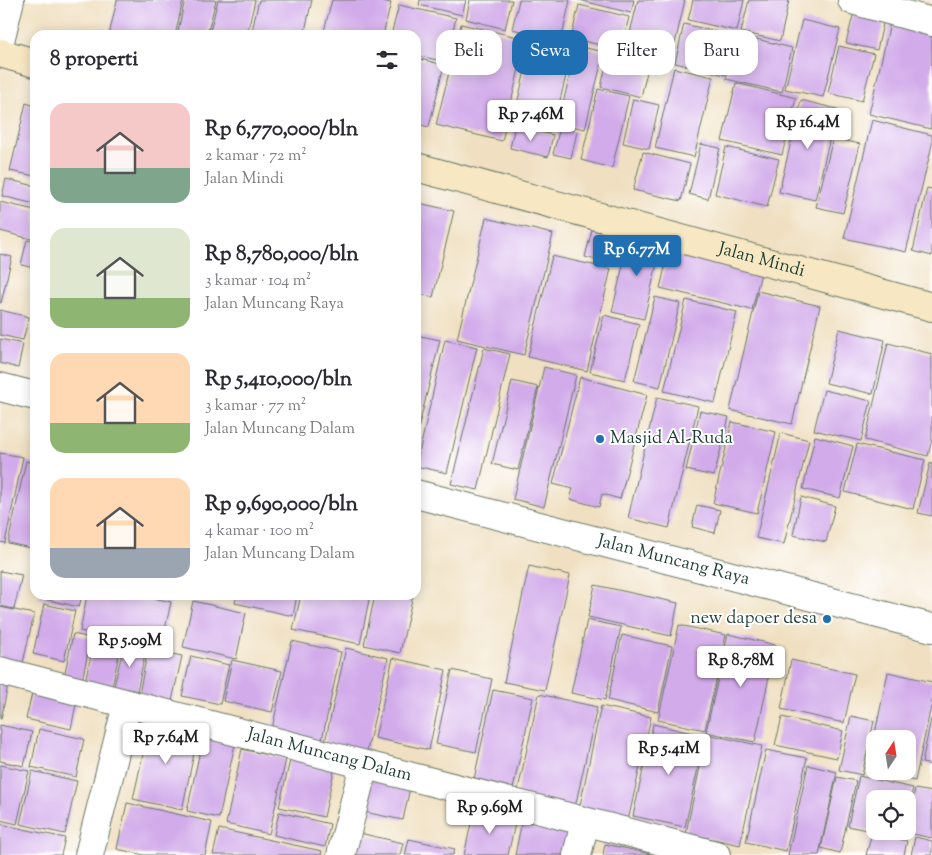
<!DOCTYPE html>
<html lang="id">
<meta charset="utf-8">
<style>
:root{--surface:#fff;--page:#f7f7f7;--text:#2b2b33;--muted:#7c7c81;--accent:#1f6fb2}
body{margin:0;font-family:"Sorts Mill Goudy",serif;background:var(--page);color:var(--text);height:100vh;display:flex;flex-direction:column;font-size:19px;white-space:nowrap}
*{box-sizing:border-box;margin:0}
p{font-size:16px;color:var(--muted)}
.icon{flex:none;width:28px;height:28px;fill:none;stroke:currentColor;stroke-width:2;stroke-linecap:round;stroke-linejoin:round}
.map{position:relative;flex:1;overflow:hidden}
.sheet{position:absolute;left:30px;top:30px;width:391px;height:570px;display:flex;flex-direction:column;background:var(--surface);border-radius:15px;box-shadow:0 2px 12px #0003}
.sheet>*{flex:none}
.top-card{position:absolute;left:436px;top:30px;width:420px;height:45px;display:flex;gap:10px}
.needle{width:32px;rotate:12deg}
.tools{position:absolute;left:866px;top:730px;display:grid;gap:10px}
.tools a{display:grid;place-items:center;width:50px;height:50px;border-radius:10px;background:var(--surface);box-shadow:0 2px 12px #0003;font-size:25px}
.price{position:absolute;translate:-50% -42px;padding:0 11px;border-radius:5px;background:#fff;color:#222;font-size:16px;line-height:32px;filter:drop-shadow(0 1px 2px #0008)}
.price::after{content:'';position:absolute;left:50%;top:30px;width:15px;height:11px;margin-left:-8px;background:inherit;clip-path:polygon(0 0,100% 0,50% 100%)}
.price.active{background:var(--accent);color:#fff}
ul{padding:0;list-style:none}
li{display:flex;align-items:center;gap:15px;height:125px;padding:0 20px}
li span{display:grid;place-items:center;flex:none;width:140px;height:100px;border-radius:15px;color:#555}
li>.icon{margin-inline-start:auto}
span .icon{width:60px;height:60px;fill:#fffc;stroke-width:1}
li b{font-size:21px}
h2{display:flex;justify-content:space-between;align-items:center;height:60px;padding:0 20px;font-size:21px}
.tag{padding:0 18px;border-radius:15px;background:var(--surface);box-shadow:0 2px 12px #0003;font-size:18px;line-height:45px}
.tag.active{background:var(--accent);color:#fff}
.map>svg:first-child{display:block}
.building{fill:#d2abea;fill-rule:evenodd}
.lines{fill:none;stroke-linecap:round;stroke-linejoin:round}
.street-casing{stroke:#687665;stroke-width:30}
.secondary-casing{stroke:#687665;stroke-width:30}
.street{stroke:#fff;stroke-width:28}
.secondary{stroke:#f7e8c3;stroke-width:28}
.poi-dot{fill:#1f6fb2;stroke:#fff;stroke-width:2}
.labels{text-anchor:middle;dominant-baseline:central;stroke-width:4;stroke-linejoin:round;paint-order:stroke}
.street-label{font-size:18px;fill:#1f3d34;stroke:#fff}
.poi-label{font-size:18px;fill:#1f3d34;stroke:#fff;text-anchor:start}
</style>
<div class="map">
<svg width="932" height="855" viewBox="0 0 932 855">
<rect width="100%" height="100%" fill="#fff"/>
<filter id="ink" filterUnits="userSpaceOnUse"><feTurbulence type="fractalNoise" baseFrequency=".02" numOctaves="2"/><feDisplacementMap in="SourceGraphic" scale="10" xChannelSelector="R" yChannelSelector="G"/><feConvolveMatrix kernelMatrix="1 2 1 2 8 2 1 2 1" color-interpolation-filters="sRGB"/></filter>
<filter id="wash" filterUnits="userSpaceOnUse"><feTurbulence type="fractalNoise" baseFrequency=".0096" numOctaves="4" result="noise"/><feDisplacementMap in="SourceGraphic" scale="20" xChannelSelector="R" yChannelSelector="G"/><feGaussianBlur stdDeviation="1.12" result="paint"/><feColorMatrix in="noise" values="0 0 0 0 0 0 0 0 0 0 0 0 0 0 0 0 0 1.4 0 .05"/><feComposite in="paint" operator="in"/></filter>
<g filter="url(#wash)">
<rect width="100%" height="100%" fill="#f0e0c1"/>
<g id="blocks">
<g class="building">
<path d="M117,0H183L175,35H109Z"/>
<path d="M185,0H216L207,35H177Z"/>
<path d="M218,0H255L247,35H209Z"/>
<path d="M259,0H312L304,35H251Z"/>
<path d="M332,0H379L391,3L383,35H341L324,31Z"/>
<path d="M420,0H466L462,15L419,5Z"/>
<path d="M470,0H512L505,29L466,19Z"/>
<path d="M519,0H570L561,41L512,29Z"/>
<path d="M579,0H634L631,13Z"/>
<path d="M638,0H685L671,61L626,50Z"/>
<path d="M693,0H744L737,31L688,20Z"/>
<path d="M749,0H789L780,41L741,32Z"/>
<path d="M399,5L456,18L445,62L416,55V35H391Z"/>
<path d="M579,5L629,17L621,50L571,38Z"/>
<path d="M855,8L885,15L877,50L846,43Z"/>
<path d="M802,20L840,29L823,97L785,89Z"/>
<path d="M890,23L932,34L931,129L869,114Z"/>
<path d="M461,24L526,39L502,141L436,125Z"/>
<path d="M684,24L734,36L725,75L675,63Z"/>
<path d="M737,34L792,48L782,92L726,79Z"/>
<path d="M532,41L572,50L553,130L513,121Z"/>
<path d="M577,46L604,52L585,129L558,123Z"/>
<path d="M839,46L874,54L862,101L828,93Z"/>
<path d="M609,53L649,63L641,97L601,87Z"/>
<path d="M416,58L444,65L429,127L416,124Z"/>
<path d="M674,68L713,77L694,157L655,148Z"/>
<path d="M736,83L796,98L782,155L722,141Z"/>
<path d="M598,89L629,96L612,168L581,160Z"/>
<path d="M633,99L659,105L649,149L623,143Z"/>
<path d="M801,100L837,109L815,200L779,192Z"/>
<path d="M26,103L35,106V176L10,171Z"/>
<path d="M872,120L932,135V145L906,252L844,238Z"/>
<path d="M515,126L553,135L548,157L510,148Z"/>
<path d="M560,128L577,132L571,158L553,154Z"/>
<path d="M833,138L860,144L843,213L816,207Z"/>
<path d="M701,144L720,148L708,199L689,194Z"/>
<path d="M726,147L779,159L767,207L715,194Z"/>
<path d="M643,152L690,164L681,201L633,190Z"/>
<path d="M6,179L35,186V204L2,196Z"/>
<path d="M927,188L932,189V256L913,251Z"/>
<path d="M0,202L35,210V240L0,231Z"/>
<path d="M419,203L454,211L433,297L416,293V213Z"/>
<path d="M486,218L553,234L524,355L457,339Z"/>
<path d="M593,226L625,234L617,265L585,257Z"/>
<path d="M630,235L662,242L644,319L612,312Z"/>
<path d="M27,240L35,242V268L21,265Z"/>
<path d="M669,251L761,273L752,310L660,288Z"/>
<path d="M0,254L12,257L1,303H0Z"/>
<path d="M552,256L611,269L587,371L528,357Z"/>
<path d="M758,291L820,306L792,424L730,410Z"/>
<path d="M655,297L680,303L660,387L634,381Z"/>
<path d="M686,300L737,312L715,403L664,391Z"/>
<path d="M0,310L29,317L23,340L0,335Z"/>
<path d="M604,315L639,324L625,380L590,372Z"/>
<path d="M839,329L885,340L873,394L826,383Z"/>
<path d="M416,335L440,340L417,434H416Z"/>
<path d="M0,339L23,344L18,368L0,363Z"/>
<path d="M445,340L477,347L447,473L416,466Z"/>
<path d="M888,343L932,354V440L928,456L865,440Z"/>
<path d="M484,348L510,354L478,490L451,484Z"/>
<path d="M544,367L576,375L544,507L513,499Z"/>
<path d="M580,377L647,395L620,499L602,494L599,507L570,499L573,489L553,484Z"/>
<path d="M512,381L538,387L518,470L492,464Z"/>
<path d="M824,390L871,401L861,441L814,430Z"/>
<path d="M657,397L698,406L669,528L628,518Z"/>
<path d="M700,411L729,417L714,476L686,470Z"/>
<path d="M732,422L776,432L757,513L713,503Z"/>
<path d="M781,433L809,440L784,544L756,538Z"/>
<path d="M815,436L853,446L840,498L803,489Z"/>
<path d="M857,444L925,460L913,509L845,492Z"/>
<path d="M0,453L23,457L5,543L0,542Z"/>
<path d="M26,461L35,463V549L8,543Z"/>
<path d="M930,463L932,464V516L918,513Z"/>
<path d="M801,497L835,506L826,542L793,535Z"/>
<path d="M697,505L720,510L715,533L692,527Z"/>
<path d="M529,566L570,575L545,690L504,682Z"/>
<path d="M0,571L22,575L14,609L0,606Z"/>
<path d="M595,585L678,603L671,636L588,617Z"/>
<path d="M39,595H82L79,607L39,598Z"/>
<path d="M87,595H141L171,602L161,648L80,631Z"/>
<path d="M237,595H297L293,616L235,603Z"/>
<path d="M301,595H370L360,644L293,630Z"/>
<path d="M375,595H413L400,653L364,645Z"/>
<path d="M193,601L246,613L236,659L183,647Z"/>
<path d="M44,604L75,611L64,661L33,654Z"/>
<path d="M0,607L34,614L23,663L0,658Z"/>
<path d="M587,620L621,627L605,700L571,693Z"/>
<path d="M679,625L726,635L705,730L658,720Z"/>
<path d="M73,634L91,638L82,681L64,677Z"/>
<path d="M728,634L776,645L755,742L706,732Z"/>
<path d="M622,635L672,646L658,712L608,700Z"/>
<path d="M95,639L121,645L112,687L85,681Z"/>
<path d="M292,641L341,652L321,744L271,733Z"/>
<path d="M124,645L146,649L137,691L114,686Z"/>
<path d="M346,648L388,658L367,751L325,742Z"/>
<path d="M148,649L182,656L172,701L139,694Z"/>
<path d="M191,656L229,665L220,704L182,696Z"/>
<path d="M393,658L446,670L429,750L375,738Z"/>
<path d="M232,660L282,671L272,712L223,701Z"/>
<path d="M791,660L855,674L844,723L781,709Z"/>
<path d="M452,670L492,679L476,752L436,744Z"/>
<path d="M888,672L932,682V702L915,781L867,771ZM875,739H908V771H875Z"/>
<path d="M0,684L8,685L1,719H0Z"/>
<path d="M34,685L78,694L71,729L26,719Z"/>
<path d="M493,690L533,698L512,793L473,784Z"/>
<path d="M539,694L597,707L574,812L516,799Z"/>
<path d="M601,706L651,717L628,821L579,810Z"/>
<path d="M851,716L874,721L862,775L839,770Z"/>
<path d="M782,717L843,731L837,758L775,745Z"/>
<path d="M151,719L199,730L182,810L133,799Z"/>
<path d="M931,719L932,720V765L922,763Z"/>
<path d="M653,724L705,736L685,827L633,816Z"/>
<path d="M0,725L32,732L24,766L0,761Z"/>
<path d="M39,729L84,739L76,777L31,767Z"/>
<path d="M707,734L762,746L740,845L686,833Z"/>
<path d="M203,737L235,744L219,818L187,811Z"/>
<path d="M242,749L286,759L269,834L226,824Z"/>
<path d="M766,750L807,758L786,851L746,842Z"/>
<path d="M292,752L336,762L324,817L279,807Z"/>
<path d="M0,765L29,771L17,824L0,820Z"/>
<path d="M808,765L837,772L819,855H788Z"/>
<path d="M32,771L77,781L65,834L20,824Z"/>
<path d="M372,775L411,783L403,820L364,812Z"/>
<path d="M859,776L913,788L908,810V799H875V831H908V823L915,789L932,792V838L903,832L902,838L848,826Z"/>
<path d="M837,777L856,781L840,853L821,848Z"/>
<path d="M127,803L212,822L205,855H144L117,849Z"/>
<path d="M474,810L516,819L508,855H464Z"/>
<path d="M279,812L330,824L325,847L274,835Z"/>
<path d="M523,816L579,828L573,855H515Z"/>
<path d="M0,824L65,838L61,855H0Z"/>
<path d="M219,829L322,851L321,855H213Z"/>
<path d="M355,832L403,843L400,855H350Z"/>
<path d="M872,833L907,841L904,855H866Z"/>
<path d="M915,837L932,841V855H911Z"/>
<path d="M409,839L455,849L453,855H405Z"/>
<path d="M605,844L651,854V855H603Z"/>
</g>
</g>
</g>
<g filter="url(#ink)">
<use href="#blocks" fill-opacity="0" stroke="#687665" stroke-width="1"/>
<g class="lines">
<defs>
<g id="street">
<path d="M852,0L932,22"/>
<path d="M0,41L10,0"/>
<path d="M0,387L35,396"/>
<path id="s1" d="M416,494L932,628"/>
<path id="s2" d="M0,671L716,855"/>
<path d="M89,855L127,705"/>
<path d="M341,855L364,765"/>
<path d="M577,855L585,822"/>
</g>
<g id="secondary">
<path d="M0,53L35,63"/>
<path id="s3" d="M416,167L932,307"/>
</g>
</defs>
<use href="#street" class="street-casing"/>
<use href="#secondary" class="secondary-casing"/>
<use href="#street" class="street"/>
<use href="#secondary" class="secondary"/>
</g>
</g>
<g class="poi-dot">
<circle cx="600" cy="439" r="5"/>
<circle cx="827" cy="619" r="5"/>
</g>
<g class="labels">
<g class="street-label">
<text stroke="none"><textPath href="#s3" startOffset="358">Jalan Mindi</textPath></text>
<text stroke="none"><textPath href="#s1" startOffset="266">Jalan Muncang Raya</textPath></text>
<text stroke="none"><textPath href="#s2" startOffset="340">Jalan Muncang Dalam</textPath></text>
</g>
<g class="poi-label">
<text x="610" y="439">Masjid Al-Ruda</text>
<text x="817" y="619" text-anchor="end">new dapoer desa</text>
</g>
</g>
</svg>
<div class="tools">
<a><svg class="needle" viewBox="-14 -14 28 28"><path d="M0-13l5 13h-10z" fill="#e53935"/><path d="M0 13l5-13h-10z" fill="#7c7c81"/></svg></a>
<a><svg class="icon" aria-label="locate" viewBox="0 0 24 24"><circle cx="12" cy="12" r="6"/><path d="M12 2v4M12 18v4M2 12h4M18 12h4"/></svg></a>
</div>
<b class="price" style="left:531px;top:142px">Rp 7.46M</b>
<b class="price" style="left:808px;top:150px">Rp 16.4M</b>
<b class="price active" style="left:637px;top:277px">Rp 6.77M</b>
<b class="price" style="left:130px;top:668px">Rp 5.09M</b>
<b class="price" style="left:741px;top:688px">Rp 8.78M</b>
<b class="price" style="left:166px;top:765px">Rp 7.64M</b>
<b class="price" style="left:669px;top:776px">Rp 5.41M</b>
<b class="price" style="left:490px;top:835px">Rp 9.69M</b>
<div class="top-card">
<a class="tag">Beli</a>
<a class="tag active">Sewa</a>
<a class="tag">Filter</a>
<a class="tag">Baru</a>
</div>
<section class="sheet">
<h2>8 properti<svg class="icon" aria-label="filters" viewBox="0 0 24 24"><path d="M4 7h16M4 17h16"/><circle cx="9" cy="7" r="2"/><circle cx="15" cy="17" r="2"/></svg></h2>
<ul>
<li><span style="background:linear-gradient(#f6c9c9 65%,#7fa58c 0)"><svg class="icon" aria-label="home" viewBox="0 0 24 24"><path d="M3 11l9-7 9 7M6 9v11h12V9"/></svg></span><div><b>Rp 6,770,000/bln</b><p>2 kamar · 72 m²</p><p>Jalan Mindi</p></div></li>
<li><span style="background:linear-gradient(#dfe7d0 70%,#8fb573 0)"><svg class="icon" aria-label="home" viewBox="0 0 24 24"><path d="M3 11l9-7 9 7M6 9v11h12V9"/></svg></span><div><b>Rp 8,780,000/bln</b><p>3 kamar · 104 m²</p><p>Jalan Muncang Raya</p></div></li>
<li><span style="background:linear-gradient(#ffd9b3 70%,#8fb573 0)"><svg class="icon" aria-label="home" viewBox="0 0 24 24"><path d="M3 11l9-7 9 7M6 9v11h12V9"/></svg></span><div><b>Rp 5,410,000/bln</b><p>3 kamar · 77 m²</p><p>Jalan Muncang Dalam</p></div></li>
<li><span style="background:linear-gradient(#ffd9b3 70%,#9aa5b1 0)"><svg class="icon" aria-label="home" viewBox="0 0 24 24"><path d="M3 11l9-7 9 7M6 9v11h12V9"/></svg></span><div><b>Rp 9,690,000/bln</b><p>4 kamar · 100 m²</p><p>Jalan Muncang Dalam</p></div></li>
</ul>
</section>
</div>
